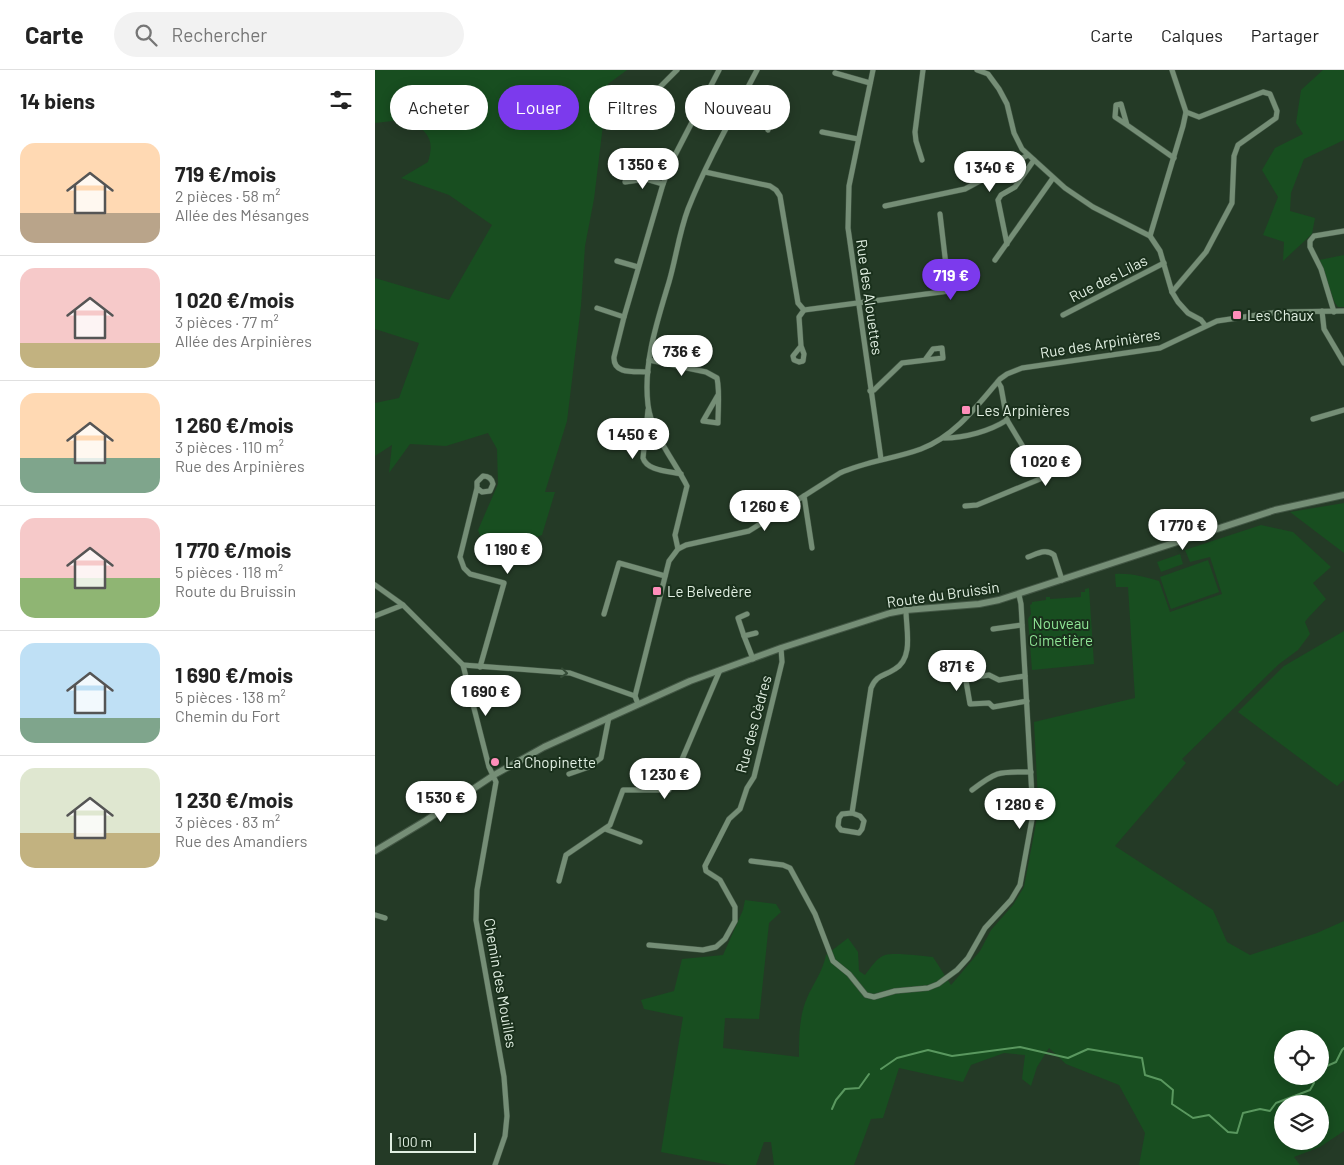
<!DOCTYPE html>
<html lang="fr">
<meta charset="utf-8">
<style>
:root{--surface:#fff;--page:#f2f2f2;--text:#222;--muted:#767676;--line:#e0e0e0;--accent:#7c3aed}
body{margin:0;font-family:Barlow,sans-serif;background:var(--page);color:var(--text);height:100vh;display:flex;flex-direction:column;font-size:19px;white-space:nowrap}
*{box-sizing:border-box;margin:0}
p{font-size:16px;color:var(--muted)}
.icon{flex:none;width:28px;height:28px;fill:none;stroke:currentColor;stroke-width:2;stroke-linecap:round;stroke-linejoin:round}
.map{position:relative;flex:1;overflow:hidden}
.panel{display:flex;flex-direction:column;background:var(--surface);width:375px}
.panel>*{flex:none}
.top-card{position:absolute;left:15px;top:15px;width:475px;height:45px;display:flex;gap:10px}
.controls{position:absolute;left:899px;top:960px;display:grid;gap:10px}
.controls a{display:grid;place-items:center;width:55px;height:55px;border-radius:50%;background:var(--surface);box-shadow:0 2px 12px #0003;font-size:25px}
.scale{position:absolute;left:15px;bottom:12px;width:86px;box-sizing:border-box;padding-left:5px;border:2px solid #e1efe2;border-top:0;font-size:14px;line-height:18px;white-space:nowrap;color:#e1efe2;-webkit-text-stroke:4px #1a301c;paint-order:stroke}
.price{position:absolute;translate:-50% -42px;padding:0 11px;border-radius:18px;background:#fff;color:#222;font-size:16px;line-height:32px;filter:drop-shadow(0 1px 2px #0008)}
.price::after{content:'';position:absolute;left:50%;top:30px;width:15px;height:11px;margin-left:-8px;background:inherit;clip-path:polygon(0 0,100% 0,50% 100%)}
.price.active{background:var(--accent);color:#fff}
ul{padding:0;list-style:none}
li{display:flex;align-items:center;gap:15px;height:125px;padding:0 20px}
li+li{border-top:1px solid var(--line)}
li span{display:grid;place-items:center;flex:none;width:140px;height:100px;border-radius:15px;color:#555}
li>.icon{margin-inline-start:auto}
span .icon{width:60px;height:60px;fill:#fffc;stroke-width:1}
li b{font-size:21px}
h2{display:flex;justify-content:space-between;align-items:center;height:60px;padding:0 20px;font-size:21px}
.tag{padding:0 18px;border-radius:22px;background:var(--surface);box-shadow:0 2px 12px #0003;font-size:18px;line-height:45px}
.tag.active{background:var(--accent);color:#fff}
header{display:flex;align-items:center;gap:30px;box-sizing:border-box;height:70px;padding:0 25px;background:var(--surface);border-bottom:1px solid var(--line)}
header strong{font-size:24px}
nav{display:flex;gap:28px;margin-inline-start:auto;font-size:18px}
.search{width:350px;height:45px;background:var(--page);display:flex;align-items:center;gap:12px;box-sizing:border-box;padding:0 18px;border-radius:28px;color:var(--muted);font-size:19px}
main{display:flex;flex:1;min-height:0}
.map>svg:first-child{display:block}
.green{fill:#184e20;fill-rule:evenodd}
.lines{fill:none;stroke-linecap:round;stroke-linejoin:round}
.stream{stroke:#5a985f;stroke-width:2}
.minor-casing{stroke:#435745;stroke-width:6}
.tertiary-casing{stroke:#435745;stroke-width:8}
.minor{stroke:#758e76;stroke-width:5}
.tertiary{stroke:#758e76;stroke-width:6}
.oneway{stroke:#354c37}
.poi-dot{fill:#ff8eba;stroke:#1a301c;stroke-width:2}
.labels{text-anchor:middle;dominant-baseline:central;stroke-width:4;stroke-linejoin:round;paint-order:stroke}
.street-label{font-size:15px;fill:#e1efe2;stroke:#1a301c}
.poi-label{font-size:15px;fill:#e1efe2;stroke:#1a301c;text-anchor:start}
.park-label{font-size:15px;fill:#8fe596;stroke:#1a301c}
</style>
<header>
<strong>Carte</strong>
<div class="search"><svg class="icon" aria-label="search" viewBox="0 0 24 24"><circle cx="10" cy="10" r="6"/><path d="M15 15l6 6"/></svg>Rechercher</div>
<nav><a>Carte</a><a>Calques</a><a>Partager</a></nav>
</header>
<main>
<section class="panel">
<h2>14 biens<svg class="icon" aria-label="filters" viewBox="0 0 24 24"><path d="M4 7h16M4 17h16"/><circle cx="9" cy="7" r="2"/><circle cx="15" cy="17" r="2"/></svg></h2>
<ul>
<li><span style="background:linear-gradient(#ffd9b3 70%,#b9a48a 0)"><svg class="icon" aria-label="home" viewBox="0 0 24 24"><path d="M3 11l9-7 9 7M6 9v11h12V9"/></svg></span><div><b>719 €/mois</b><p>2 pièces · 58 m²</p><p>Allée des Mésanges</p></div></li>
<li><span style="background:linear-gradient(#f6c9c9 75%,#c2b280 0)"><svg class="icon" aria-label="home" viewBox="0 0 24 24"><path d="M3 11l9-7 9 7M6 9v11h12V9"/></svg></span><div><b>1 020 €/mois</b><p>3 pièces · 77 m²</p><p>Allée des Arpinières</p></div></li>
<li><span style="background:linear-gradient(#ffd9b3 65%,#7fa58c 0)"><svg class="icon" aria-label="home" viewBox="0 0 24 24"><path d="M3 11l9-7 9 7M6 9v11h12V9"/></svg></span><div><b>1 260 €/mois</b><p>3 pièces · 110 m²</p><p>Rue des Arpinières</p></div></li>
<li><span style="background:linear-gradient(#f6c9c9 60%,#8fb573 0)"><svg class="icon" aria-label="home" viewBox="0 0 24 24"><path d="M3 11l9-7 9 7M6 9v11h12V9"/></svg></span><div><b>1 770 €/mois</b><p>5 pièces · 118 m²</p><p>Route du Bruissin</p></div></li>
<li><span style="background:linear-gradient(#bfe0f5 75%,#7fa58c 0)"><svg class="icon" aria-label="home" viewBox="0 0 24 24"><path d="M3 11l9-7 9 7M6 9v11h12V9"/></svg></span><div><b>1 690 €/mois</b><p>5 pièces · 138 m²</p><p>Chemin du Fort</p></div></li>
<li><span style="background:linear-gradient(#dfe7d0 65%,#c2b280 0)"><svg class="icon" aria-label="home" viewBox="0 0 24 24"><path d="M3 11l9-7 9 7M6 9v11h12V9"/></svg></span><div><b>1 230 €/mois</b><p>3 pièces · 83 m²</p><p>Rue des Amandiers</p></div></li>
</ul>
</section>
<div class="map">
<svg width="969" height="1095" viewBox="0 0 969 1095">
<rect width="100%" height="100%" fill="#243a26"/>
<g class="green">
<path d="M0,0H252L233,14L219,129L210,176L206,236L192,351L170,422H180L167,465L137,477L108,474L103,460L123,414L122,379L113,363L71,376L35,374L14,403L17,375L0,386V333L24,328L44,273L0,259V208L74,230L117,155L74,125L26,108L53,92C60,68 53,64 35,49L0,53Z"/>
<path d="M948,0H969V70L929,89L916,123L915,141L940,148L937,164L908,191L909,172L888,165L903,127L887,100L900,78L928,64L921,53L926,20Z"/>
<path d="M969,185V237H963L960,233L944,190Z"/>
<path d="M969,433V483L915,442Z"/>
<path d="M886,455L918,462L956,497L938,513L951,529L932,549L930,552L935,564L923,580L904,594L807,689L811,693L740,776L838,840L852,872L875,885L942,863L969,851V1061L945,1077L919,1087L925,1095H764L770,1063L744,1015L691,994L674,978L662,997L656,1016L647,1009L650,985L629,983L596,995L588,1012L524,998L508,1048L496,1049L479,1095H399L396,1072H389L381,1095H354L286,1082L308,947L269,939L266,930L299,921L307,889L348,885L368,840L370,830L401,834L406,842L394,853L384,949L350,948L348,978L424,987C424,968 424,946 432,928C438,914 448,901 451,885L473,868L483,882L484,901L490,905C495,899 501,888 510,885C519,882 548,886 558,887L576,915L605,881L616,860L638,835L649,817L662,748L663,730L659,652L760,628L753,517H741L740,504C756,503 769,507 784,511L795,542L847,524L835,487L815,492L810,480ZM908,969H945V1006H908ZM908,1034H945V1071H908Z"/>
<path d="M805,484L808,494L786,502L782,492Z"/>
<path d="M833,490L844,522L796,539L785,507Z"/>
<path d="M714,518L719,594L657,600L653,549L656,544L655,535L657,534V532L671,530V527H675V529L706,527V522H710V519Z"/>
<path d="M969,561V710L962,716L863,642L909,596Z"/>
</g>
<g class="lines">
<g class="stream">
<path d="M506,999L522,988L553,980L577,986L645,977L693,988L713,979L767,988L770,1005L786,1010L798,1020L797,1034L818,1048L834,1045L853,1062L862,1063L868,1043L885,1039L895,1041L901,1033L935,1020L939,1013L937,1009L932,1008V1006"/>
<path d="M945,999L961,992L967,980L969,978"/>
<path d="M457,1039L461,1030L470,1019L484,1018L494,1004"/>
</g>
<defs>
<g id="minor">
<path d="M498,0L474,116L473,158L506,389"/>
<path d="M602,0L613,4L624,19L632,34L639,63L647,79L690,118L718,137L775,166L785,181L797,222L803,232L813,243L826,250L830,255"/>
<path d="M460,3L495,13"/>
<path d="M365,33L397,41L398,44L393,60"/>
<path d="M752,55L740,47L741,35L746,34L752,55L799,88"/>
<path d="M261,57L267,39L275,27L302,0"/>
<path d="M447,62L483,69"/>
<path d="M547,90L541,71L540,62L548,0"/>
<path d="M330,102L395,116L401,120L405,126L423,233L429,240L574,221L565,144"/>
<path d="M250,112L271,109L288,114"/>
<path d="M510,136L590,119L653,85"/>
<path d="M775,166L808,56L811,42L797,0"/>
<path d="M632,174L623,130L626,125L640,117L659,90"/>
<path d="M620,190L678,108"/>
<path d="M242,191L263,197"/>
<path d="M797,222L831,182L857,133L859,86L863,75L901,48L902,41L895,24L888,22L824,47L811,42"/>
<path d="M222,238L249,247"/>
<path d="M947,241L949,259L969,293"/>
<path d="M959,242L946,199L935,177V171L939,166L969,161"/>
<path d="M688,245L789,193"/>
<path d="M426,276L429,284L428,291L424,292L419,290L418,286L426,276L424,247L429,240"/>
<path d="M274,290L331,302L342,308C345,322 343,338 343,353L328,351L343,325"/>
<path d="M273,302C260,301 238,305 239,287L249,247L288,114L298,89L344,0"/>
<path d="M495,321L499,320L527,293L568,288L567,278L558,279L550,290"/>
<path d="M273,340L268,388C272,401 294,401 306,404"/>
<path d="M938,349L969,340"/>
<path d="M569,368C590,368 615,361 632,350L626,317L623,312"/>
<path d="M269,371L284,367"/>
<path d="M102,418L107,422L115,421L118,414C117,409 114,406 108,406L102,412V418L85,487L89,498L95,504L129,513L105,597"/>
<path d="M429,426L437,478"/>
<path d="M590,436L602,435L665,409L668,404L665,397L650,380L632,350"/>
<path d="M303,479L300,465L312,416C299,390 277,365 273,335C268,293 282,252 294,212C301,188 304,163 313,139C332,91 358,46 382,0"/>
<path d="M653,487C662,484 671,478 679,485L687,510"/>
<path d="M0,515L28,535L88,595L114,697L121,712L102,820L101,850L129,1007L132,1046L130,1066L120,1095"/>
<path d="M229,544L244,493L290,506"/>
<path d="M0,546L28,535"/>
<path d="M618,559L647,555"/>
<path d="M369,566L363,548L372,544"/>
<path d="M378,589L369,566L381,563"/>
<path d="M88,595L195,603L260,626"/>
<path d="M650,606L624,610L614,605L594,608L591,611L595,634L614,633L618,637L652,631"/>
<path d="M263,634L260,626L294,491L303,479L311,475L374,461L465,403C491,391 519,389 546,379C580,366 602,336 625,309L632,304L647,298L785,278L842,251L903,242L969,241"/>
<path d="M194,704L214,697L226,688L234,647"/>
<path d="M597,720C623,700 624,702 656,702"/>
<path d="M477,743L467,744L464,748L463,756L466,760L484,763L487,759L489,751L485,746L477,743L496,618C502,604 508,607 520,599C539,588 531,559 531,540"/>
<path d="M230,759L265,772"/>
<path d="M376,791L408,795L415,798L440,844L458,891L474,904L491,925L499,927L520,921L553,918L563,914L582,900L593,888L610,858L636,830L645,815L658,744L646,534L644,525"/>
<path d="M184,811L191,785L235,755L248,720H294L345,600"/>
<path d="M0,845L10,848"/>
<path d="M274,875L328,880L341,877L350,869L360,851V837L345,810L331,801L330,796L354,749L365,739L372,718L379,707L407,592L406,578"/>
</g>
<path id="tertiary" d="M0,781L50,751L119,705L169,677L315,611L406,578L515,543L531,540L604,534L624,530L900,440L969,425"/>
</defs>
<use href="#minor" class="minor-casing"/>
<use href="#tertiary" class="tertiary-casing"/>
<use href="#minor" class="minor"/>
<use href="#tertiary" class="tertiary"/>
</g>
<defs><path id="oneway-chevron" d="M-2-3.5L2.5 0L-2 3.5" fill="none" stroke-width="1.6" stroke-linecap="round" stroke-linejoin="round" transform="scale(1.25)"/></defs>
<use class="oneway" href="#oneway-chevron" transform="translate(189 603) rotate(6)"/>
<g class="poi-dot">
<rect x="857" y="240" width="10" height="10" rx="2.5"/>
<rect x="586" y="335" width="10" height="10" rx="2.5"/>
<rect x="277" y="516" width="10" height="10" rx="2.5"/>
<circle cx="120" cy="692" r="5"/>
</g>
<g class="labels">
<g class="street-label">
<text transform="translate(733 208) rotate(-27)">Rue des Lilas</text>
<text transform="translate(495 227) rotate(82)">Rue des Alouettes</text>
<text transform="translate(725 273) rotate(-9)">Rue des Arpinières</text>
<text transform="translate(568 524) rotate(-8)">Route du Bruissin</text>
<text transform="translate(378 654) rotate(-75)">Rue des Cèdres</text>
<text transform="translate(126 913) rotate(80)">Chemin des Mouilles</text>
</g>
<g class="poi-label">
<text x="872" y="245">Les Chaux</text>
<text x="601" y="340">Les Arpinières</text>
<text x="292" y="521">Le Belvedère</text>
<text x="130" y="692">La Chopinette</text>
</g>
<g class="park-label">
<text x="686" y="553">Nouveau<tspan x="686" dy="17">Cimetière</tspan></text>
</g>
</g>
</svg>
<div class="controls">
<a><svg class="icon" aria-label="locate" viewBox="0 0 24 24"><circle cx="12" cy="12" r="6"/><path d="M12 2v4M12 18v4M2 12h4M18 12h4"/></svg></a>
<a><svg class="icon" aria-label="layers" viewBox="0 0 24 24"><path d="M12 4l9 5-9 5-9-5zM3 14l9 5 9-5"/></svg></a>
</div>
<div class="scale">100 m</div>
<b class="price" style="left:268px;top:120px">1 350 €</b>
<b class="price" style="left:615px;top:123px">1 340 €</b>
<b class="price active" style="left:576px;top:231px">719 €</b>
<b class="price" style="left:307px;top:307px">736 €</b>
<b class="price" style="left:258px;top:390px">1 450 €</b>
<b class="price" style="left:671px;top:417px">1 020 €</b>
<b class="price" style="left:390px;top:462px">1 260 €</b>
<b class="price" style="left:808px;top:481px">1 770 €</b>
<b class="price" style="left:133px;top:505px">1 190 €</b>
<b class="price" style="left:582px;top:622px">871 €</b>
<b class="price" style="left:111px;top:647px">1 690 €</b>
<b class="price" style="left:290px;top:730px">1 230 €</b>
<b class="price" style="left:66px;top:753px">1 530 €</b>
<b class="price" style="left:645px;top:760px">1 280 €</b>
<div class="top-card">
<a class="tag">Acheter</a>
<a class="tag active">Louer</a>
<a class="tag">Filtres</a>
<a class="tag">Nouveau</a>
</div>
</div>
</main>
